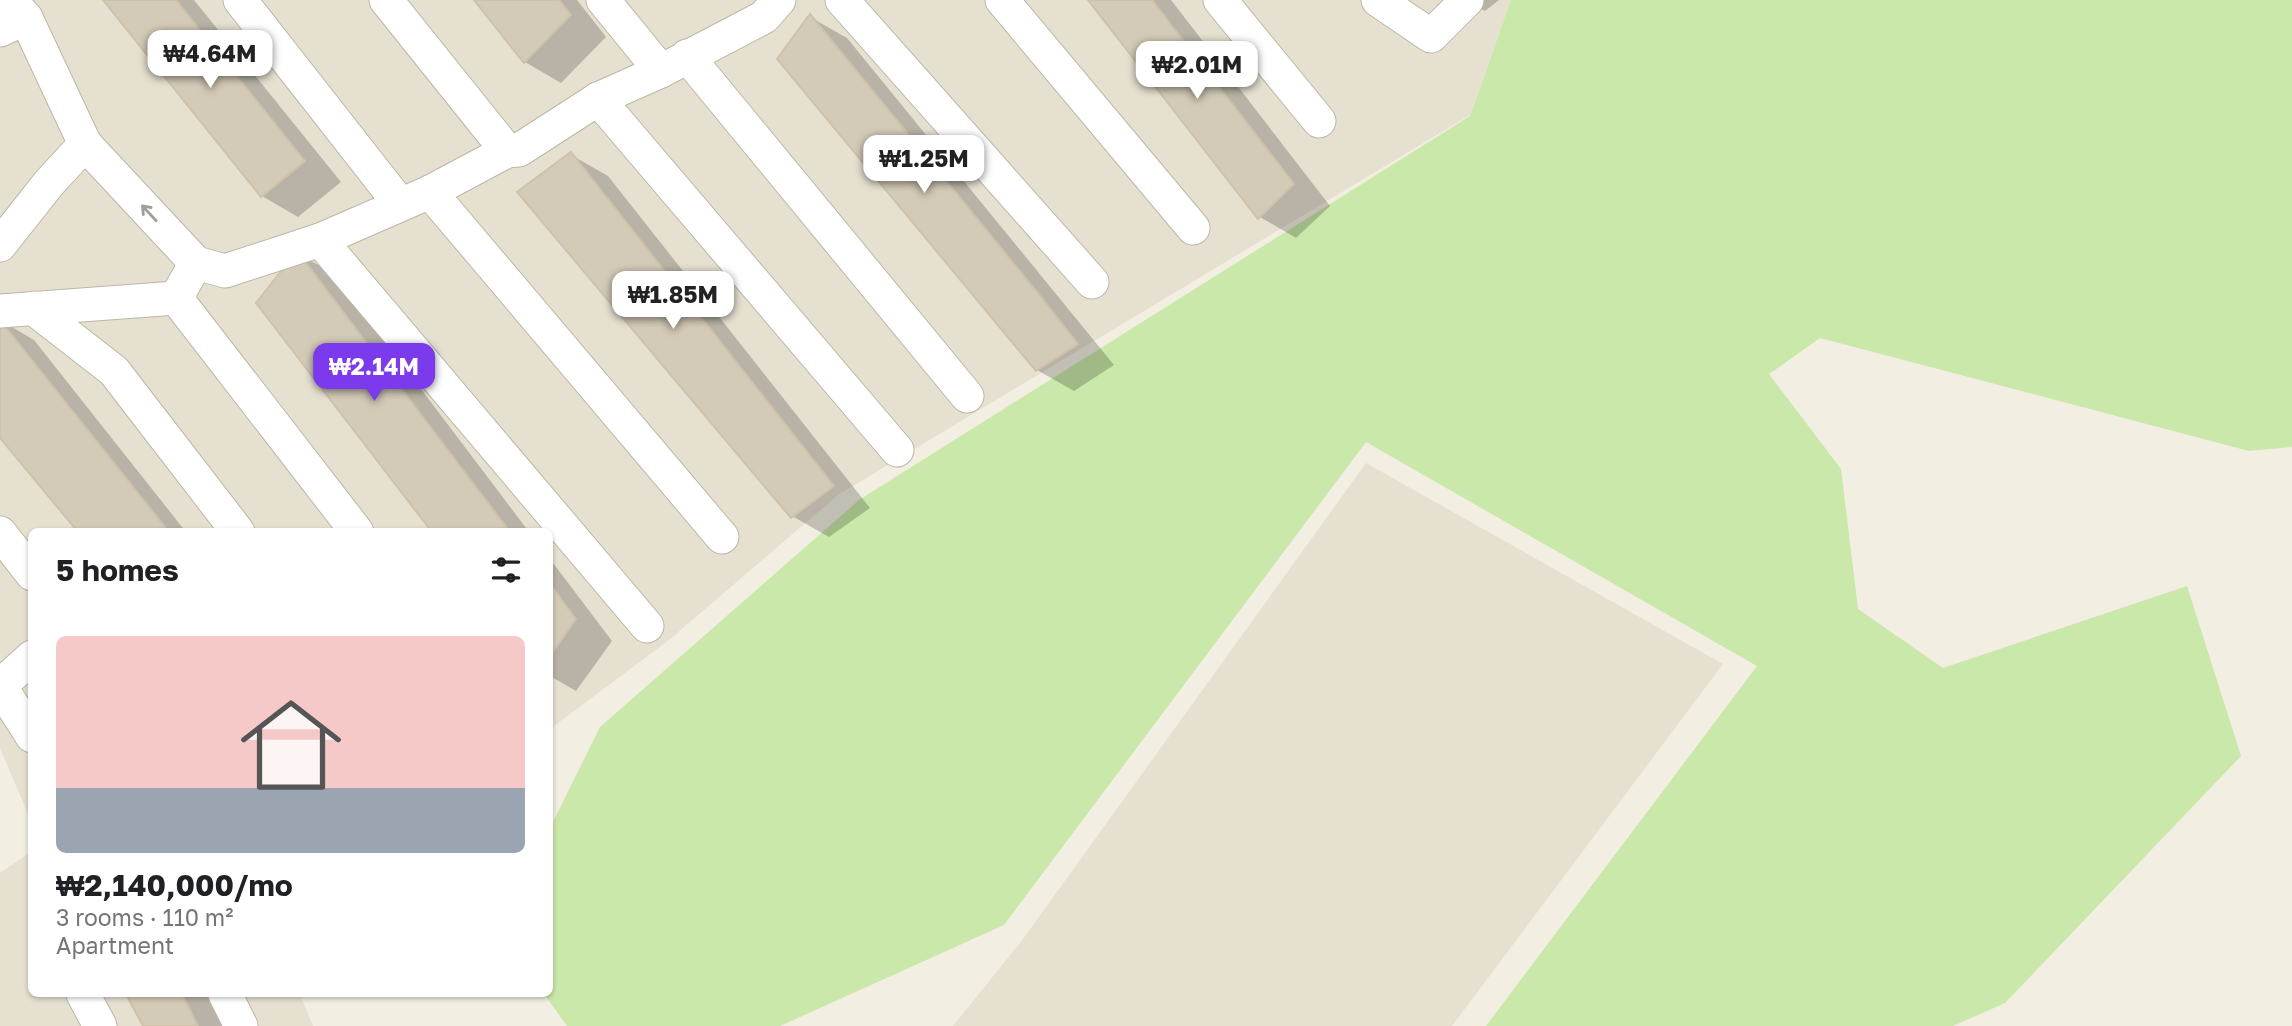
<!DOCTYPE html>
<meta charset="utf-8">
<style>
:root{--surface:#fff;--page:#f2f2f2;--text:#202124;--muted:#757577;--accent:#7c3aed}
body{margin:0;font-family:"Golos Text",sans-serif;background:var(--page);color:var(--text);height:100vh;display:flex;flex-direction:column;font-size:26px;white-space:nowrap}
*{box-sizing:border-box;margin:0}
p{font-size:23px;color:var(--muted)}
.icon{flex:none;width:38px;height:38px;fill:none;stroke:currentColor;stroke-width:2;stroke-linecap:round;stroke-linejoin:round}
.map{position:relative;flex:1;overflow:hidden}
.drawer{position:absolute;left:28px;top:528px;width:525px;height:469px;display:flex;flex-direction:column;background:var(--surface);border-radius:10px;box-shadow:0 2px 5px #0004}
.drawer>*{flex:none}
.price{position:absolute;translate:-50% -60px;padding:0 16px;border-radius:14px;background:#fff;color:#222;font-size:23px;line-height:46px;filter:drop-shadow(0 2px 4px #0008)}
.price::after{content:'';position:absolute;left:50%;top:42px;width:21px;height:16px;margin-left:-10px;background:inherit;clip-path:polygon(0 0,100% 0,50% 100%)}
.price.selected{background:var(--accent);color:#fff}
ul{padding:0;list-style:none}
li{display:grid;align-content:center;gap:14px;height:371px;padding:0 28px}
li span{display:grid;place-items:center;height:217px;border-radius:10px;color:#555}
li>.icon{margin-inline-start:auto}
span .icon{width:126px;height:126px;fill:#fffc;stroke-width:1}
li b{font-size:30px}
h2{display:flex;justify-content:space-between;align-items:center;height:84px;padding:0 28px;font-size:30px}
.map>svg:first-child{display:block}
.residential{fill:#e6e0d0}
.green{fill:#c9e8a9}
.shadow{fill:#0003}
.building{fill:#d3cab7;stroke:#cec2aa;stroke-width:2}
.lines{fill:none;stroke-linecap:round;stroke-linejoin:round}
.minor-casing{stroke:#bdb6a5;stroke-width:35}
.minor{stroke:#fff;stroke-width:33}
.oneway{stroke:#a19e99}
</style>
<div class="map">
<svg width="2292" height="1026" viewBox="0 0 2292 1026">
<rect width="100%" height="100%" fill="#f2eee2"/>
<g class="residential">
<path d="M0,0H1511L1470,115L838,495L669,640L550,729V532H32L31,821L0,748Z"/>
<path d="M1366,463L1723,664L1452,1026H953L1023,939Z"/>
<path d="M31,852L32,994H300L313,1026H0V873Z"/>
</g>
<path class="green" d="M1511,0H2292V447L2249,451L1820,338L1769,374L1841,469L1858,609L1943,668L2187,586L2241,756L2005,1003L1953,1026H1486L1757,666L1366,442L1004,925L780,1026H567L544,994H550V828L600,727L859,500L1470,116Z"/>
<g class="shadow">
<path d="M105,0H194L341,182L298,217L262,196Z"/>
<path d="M476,0H577L606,37L561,83L525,62Z"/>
<path d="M1090,0H1171L1330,206L1296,238L1260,217Z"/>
<path d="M1466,0H1499L1485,11Z"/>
<path d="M810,17L847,38L1114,365L1074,391L1037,370Z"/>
<path d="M571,155L608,176L870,508L829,537L792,516Z"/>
<path d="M297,253L334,274L529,532H434Z"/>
<path d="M0,320L34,340L186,532H80L0,435Z"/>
<path d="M550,559L612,641L576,691L550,676Z"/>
<path d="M128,994H206L223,1026H145Z"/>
</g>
<g class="building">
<path d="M103,0H176L305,161L261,197Z"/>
<path d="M474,0H559L571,15L524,63Z"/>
<path d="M1088,0H1152L1294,184L1258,219Z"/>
<path d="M810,14L1037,292L1078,344L1036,371L777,59Z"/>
<path d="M571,152L834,486L791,518L517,192Z"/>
<path d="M297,251L510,532H432L256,303Z"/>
<path d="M0,320L169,532H78L0,438Z"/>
<path d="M550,584L576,619L550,656Z"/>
<path d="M126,994H182L198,1026H143Z"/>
</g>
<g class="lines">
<defs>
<g id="minor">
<path d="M240,0L400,204"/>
<path d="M386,0L507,151"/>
<path d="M603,0L661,71"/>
<path d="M842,0L1092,282"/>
<path d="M1002,0L1193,228"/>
<path d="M1220,0L1319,121"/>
<path d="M1378,0L1431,36L1467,0"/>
<path d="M0,30L26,18"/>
<path d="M687,56L967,396"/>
<path d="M598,99L897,450"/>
<path d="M85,144L196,263"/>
<path d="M430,192L722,537"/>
<path d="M320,240L647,626"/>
<path d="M0,245L49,183L85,144L26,18L10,0"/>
<path d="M176,298L357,532"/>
<path d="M33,308L114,371L238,532"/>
<path d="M0,311L176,298L196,263L225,271L320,240L430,192L507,151L519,150L598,99L661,71L764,17L779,0"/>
<path d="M0,533L32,574"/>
<path d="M32,657L0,686L32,736"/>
<path d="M83,994L100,1026"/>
<path d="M225,994L241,1026"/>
</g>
</defs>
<use href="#minor" class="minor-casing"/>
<use href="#minor" class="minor"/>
</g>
<defs><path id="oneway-shaft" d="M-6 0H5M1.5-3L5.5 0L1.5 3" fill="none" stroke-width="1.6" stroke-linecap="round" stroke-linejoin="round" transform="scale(1.75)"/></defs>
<use class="oneway" href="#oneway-shaft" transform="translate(149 213) rotate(-133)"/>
</svg>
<b class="price" style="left:210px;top:90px">₩4.64M</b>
<b class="price" style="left:1197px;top:101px">₩2.01M</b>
<b class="price" style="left:924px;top:195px">₩1.25M</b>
<b class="price" style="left:673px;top:331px">₩1.85M</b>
<b class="price selected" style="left:374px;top:403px">₩2.14M</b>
<section class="drawer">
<h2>5 homes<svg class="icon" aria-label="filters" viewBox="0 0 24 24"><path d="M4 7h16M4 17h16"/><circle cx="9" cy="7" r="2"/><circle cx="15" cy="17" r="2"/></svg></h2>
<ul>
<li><span style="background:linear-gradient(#f6c9c9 70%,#9aa5b1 0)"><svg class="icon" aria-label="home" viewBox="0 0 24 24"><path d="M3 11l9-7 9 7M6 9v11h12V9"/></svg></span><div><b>₩2,140,000/mo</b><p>3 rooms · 110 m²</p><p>Apartment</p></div></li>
</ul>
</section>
</div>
